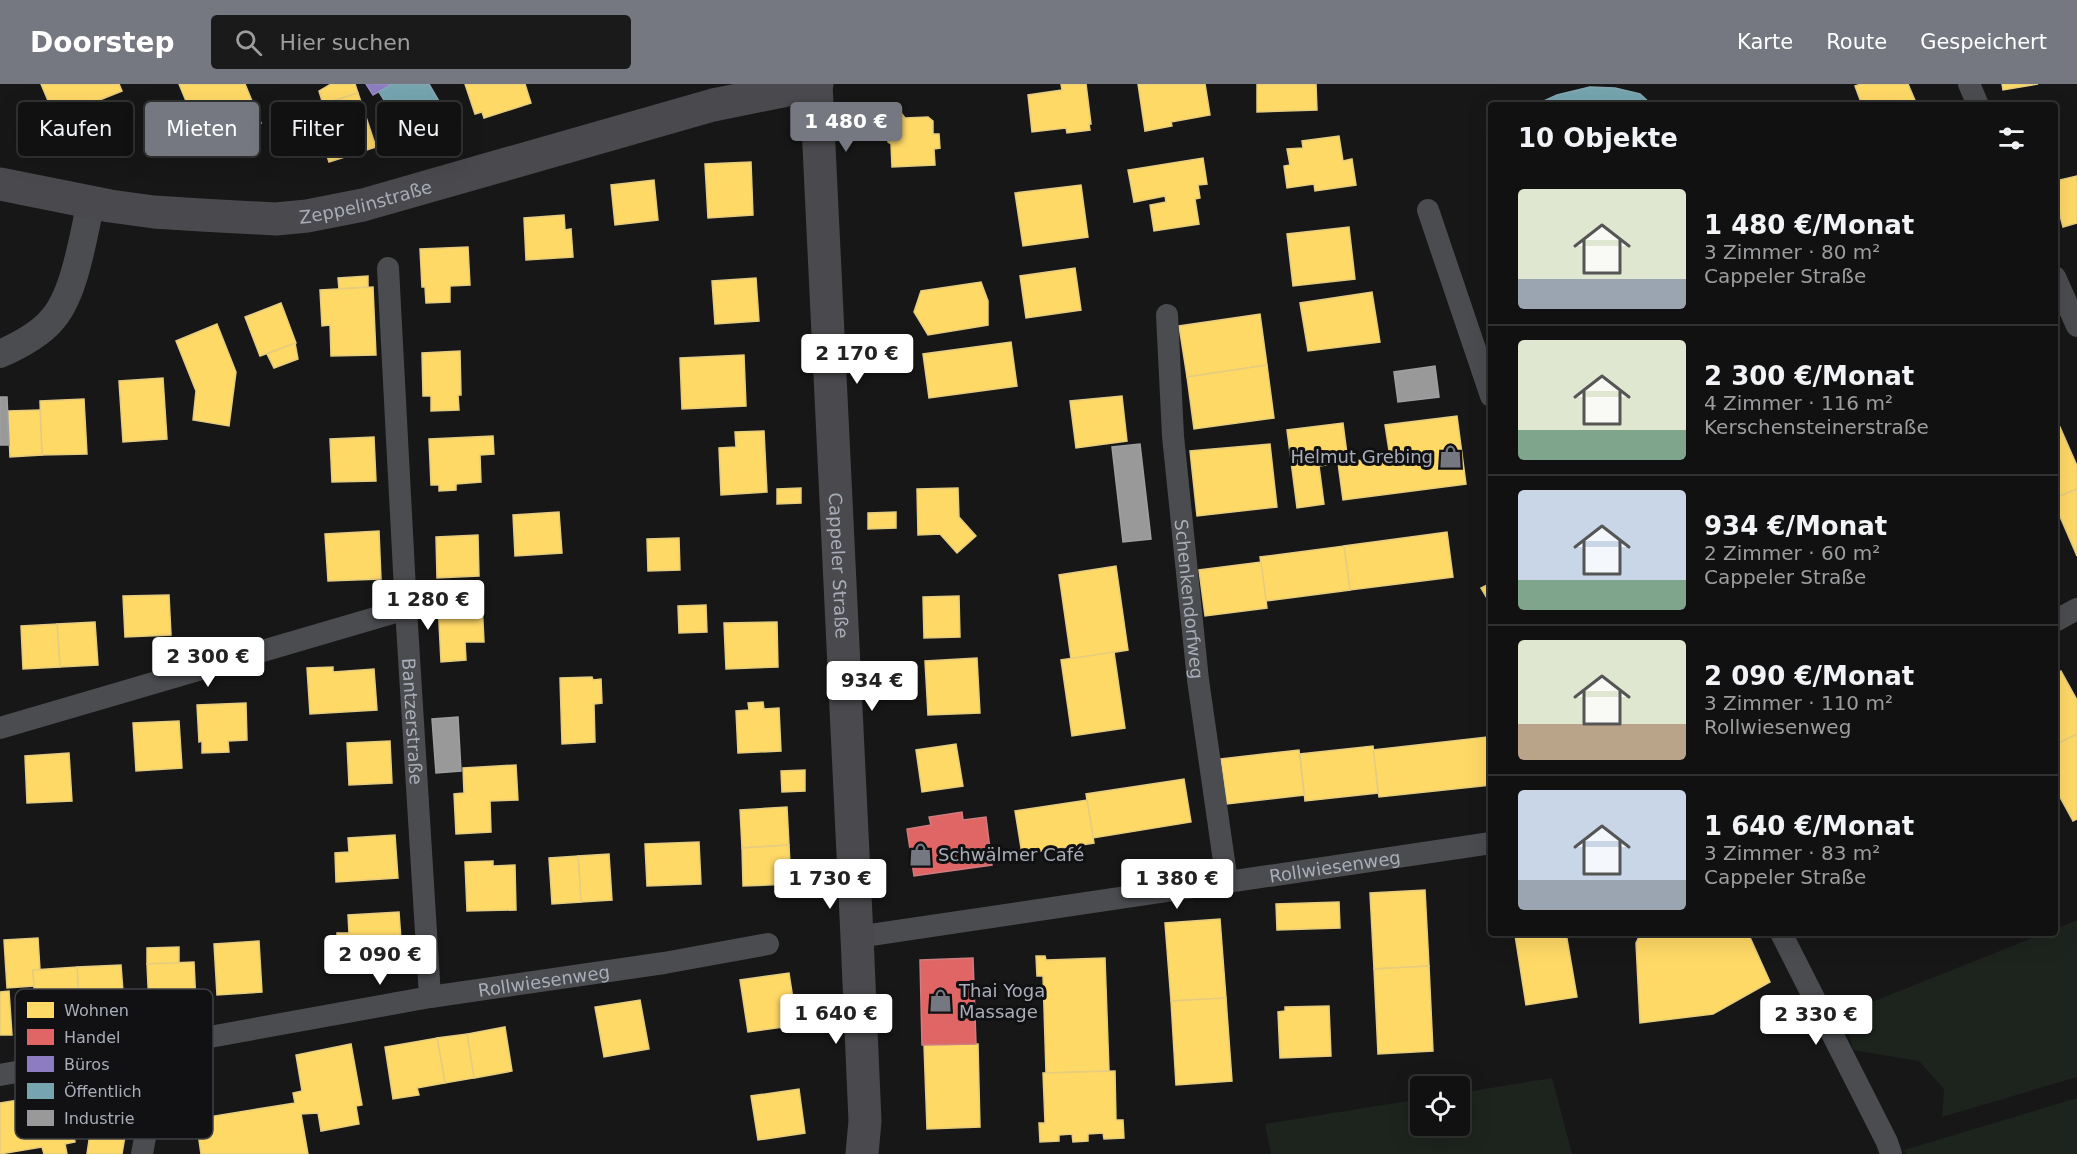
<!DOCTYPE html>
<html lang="de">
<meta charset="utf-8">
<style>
:root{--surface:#111;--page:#1a1a1a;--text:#f1f3f6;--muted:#9c9d9f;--line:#303131;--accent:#757880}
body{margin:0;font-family:"DejaVu Sans",sans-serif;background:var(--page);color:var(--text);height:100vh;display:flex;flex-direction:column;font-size:22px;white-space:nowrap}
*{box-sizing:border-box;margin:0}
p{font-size:20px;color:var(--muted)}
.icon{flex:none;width:33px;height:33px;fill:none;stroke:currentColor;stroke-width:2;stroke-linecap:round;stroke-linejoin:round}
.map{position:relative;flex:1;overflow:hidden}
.side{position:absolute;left:1488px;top:18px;width:570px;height:834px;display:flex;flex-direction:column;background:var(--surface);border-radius:6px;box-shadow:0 6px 24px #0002,0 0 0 2px var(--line)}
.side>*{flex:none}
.top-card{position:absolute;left:18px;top:18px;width:570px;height:54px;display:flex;gap:12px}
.fabs{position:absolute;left:1410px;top:992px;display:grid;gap:12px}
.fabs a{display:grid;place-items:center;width:60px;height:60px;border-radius:6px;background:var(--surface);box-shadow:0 6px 24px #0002,0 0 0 2px var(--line);font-size:30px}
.price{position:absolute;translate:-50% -51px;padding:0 14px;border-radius:6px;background:#fff;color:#222;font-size:20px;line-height:39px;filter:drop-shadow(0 2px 3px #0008)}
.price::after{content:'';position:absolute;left:50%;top:36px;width:18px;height:14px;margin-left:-9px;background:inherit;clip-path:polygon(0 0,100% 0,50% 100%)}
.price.current{background:var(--accent);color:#fff}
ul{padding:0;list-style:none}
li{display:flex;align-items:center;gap:18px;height:150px;padding:0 30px}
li+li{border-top:2px solid var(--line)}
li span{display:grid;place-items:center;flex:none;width:168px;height:120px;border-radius:6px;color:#555}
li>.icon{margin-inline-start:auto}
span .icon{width:72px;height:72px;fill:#fffc;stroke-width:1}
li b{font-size:26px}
h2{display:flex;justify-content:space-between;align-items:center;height:72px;padding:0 30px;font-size:26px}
.chip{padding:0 21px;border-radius:6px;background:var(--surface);box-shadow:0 6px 24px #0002,0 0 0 2px var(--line);font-size:21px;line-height:54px}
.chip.current{background:var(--accent);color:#fff}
header{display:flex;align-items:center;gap:36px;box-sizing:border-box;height:84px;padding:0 30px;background:var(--accent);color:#fff}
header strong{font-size:28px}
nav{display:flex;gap:33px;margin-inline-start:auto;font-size:21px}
.search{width:420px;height:54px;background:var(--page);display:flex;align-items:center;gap:15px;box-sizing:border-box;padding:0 21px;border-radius:6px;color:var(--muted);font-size:22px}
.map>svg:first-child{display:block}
.green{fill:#1d241e}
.homes{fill:#ffd966;stroke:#e5cc7f;stroke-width:1.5}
.shops{fill:#e06666;stroke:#cf7b7f;stroke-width:1.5}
.offices{fill:#8e7cc3;stroke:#968bc0;stroke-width:1.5}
.public{fill:#76a5af;stroke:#85a7b2;stroke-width:1.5}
.industry{fill:#999;stroke:#9e9fa2;stroke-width:1.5}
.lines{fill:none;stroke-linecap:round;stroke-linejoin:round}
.minor{stroke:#4b4c50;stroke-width:22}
.tertiary{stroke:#4b4c50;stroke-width:28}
.secondary{stroke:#4a4a4e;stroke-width:33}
.labels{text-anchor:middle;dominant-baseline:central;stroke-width:6;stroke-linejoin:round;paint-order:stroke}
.street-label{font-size:18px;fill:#a8adb8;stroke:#111113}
.poi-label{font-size:18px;fill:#a8adb8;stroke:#111113;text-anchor:start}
.key{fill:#111113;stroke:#3e4045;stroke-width:1.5}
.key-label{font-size:16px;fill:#a8adb8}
</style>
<header>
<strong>Doorstep</strong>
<div class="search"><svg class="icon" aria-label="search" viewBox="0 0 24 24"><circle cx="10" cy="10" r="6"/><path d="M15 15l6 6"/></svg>Hier suchen</div>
<nav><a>Karte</a><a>Route</a><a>Gespeichert</a></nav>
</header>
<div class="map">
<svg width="2077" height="1070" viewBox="0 0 2077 1070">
<rect width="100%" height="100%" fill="#171717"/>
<g class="green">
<path d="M2077,836V993L1942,1033L1944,1005L1919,977L1853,966L1844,929L2045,849H2055V845Z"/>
<path d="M1552,994L1572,1070H1271L1265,1040L1420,1015V1041H1460V1009Z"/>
<path d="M2077,1014V1070H1906L1904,1066Z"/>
</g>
<g class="homes">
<path d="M41,0H119L122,7L87,21L92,32L60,45Z"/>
<path d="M179,0H245L261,39L205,63Z"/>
<path d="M331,0H355L358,9L323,20L319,7Z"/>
<path d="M465,0H525L531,19L484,34L482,28L475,30Z"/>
<path d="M1061,0H1086L1091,40H1089L1090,46L1067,49L1066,44L1032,48L1028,11L1062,6Z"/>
<path d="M1138,0H1205L1210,31L1171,38L1172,42L1145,47Z"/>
<path d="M1257,0H1316L1317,26L1257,28Z"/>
<path d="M1861,0H1908L1917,21H1862L1855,2Z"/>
<path d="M2002,0H2038L2003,6Z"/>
<path d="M358,9L376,63L329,78L311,24Z"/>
<path d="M902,30L905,34L928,33L933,37V50H939L940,64L934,65L935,81L892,83L891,60L888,58L887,38L893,31Z"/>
<path d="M1339,52L1343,77L1352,75L1356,101L1315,107L1314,100L1287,104L1284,82L1290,81L1287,65L1303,64L1302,57Z"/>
<path d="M1203,74L1207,100L1198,101L1200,114L1195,115L1199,140L1154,147L1150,121L1166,118L1165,112L1134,118L1128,86Z"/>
<path d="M751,78L753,131L708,134L705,80Z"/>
<path d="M2077,92V139L2063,143L2055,112V97Z"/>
<path d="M654,96L658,136L615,141L611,101Z"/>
<path d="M1081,101L1088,153L1023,162L1015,109Z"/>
<path d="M564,131L565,146L571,145L573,173L526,176L524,134Z"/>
<path d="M1349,143L1355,195L1293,202L1287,150Z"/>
<path d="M468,163L470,201L450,202V218L426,219L425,203H422L420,165Z"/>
<path d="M1075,184L1081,226L1026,234L1020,192Z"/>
<path d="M368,192V203L339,205L338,194Z"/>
<path d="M756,194L759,237L715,240L712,197Z"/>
<path d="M981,198L988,217V241L928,251L914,228L921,207Z"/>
<path d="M373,203L376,271L331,272L330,241L322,242L320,206Z"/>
<path d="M1372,208L1380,258L1308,267L1300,219Z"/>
<path d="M281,219L296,259L260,272L245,233Z"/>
<path d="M1260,230L1267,281L1187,293L1179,242Z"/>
<path d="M217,240L236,288L229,342L193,336L196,307L176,257Z"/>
<path d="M1011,258L1017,302L929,314L923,270Z"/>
<path d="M295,259L298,275L274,284L267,270Z"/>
<path d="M460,267L461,311H458L459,326L431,327V312H423L422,269Z"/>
<path d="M744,271L746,322L682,325L680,274Z"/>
<path d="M1267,281L1274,334L1194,345L1187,293Z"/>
<path d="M163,294L167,355L123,358L119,297Z"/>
<path d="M1122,312L1127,357L1076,364L1070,317Z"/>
<path d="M84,315L87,370L42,371L40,317Z"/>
<path d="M40,326L42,371L10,373L8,327Z"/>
<path d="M1457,332L1466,400L1343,416L1338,379L1390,373L1385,341Z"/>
<path d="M1343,339L1348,378L1319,382L1324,420L1297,424L1287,346Z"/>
<path d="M2060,343L2077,382V405L2055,414V346Z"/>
<path d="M764,347L767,408L721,411L719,364L736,363L735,348Z"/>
<path d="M493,352L494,370L480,371L481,398L456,400V406L439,407V401H431L429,355Z"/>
<path d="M374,353L376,397L332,398L330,355Z"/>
<path d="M1270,360L1277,423L1197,432L1190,367Z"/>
<path d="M801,404V419L777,420V405Z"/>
<path d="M958,404L959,433L976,452L957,469L940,450L918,451L917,405Z"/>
<path d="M2077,405V472L2055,421V414Z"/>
<path d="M559,428L562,469L515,472L513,431Z"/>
<path d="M896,428V444L868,445V429Z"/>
<path d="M379,447L381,495L328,497L325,450Z"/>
<path d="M1447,448L1453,493L1350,506L1344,462Z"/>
<path d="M478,451L479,492L437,494L436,453Z"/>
<path d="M679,454L680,486L648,487L647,455Z"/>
<path d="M1344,462L1350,506L1266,517L1260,473Z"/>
<path d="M1261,478L1267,524L1205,532L1199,486Z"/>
<path d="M1116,482L1128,566L1071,575L1059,491Z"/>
<path d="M1491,499V521L1481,504Z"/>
<path d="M169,511L171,551L125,553L123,512Z"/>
<path d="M959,512L960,553L924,554L923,513Z"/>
<path d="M482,517L484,558H465L466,576L441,578L438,519Z"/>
<path d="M706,521L707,548L679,549L678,522Z"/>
<path d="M95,538L98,581L60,583L57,540Z"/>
<path d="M777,538L778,583L726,585L724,539Z"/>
<path d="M57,540L60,583L23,585L21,542Z"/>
<path d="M1114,568L1125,644L1072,652L1061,576Z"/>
<path d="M977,574L980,629L928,631L925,577Z"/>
<path d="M333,583V588L374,585L377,626L310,630L307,584Z"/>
<path d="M2061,587L2077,616V650L2055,661V590Z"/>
<path d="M592,593L593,596L601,595L602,619L594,620L595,658L562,660L560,594Z"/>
<path d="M763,618L764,625L779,624L781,667L738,669L736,627L749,626L748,619Z"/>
<path d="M246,619L247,656L228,657L229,668L202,669V657L199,658L197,621Z"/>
<path d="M179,637L182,684L136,687L133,639Z"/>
<path d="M2077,650V735L2073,737L2055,704V661Z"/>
<path d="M1487,653L1491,701L1379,713L1373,666Z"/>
<path d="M390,657L392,699L349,701L347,659Z"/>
<path d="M956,660L963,702L922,708L916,666Z"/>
<path d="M1373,662L1378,709L1305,717L1300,670Z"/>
<path d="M1299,666L1304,711L1227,720L1221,675Z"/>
<path d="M69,669L72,717L27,719L25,672Z"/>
<path d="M516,681L518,716L490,717L491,748L456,750L454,710L464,709L463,684Z"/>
<path d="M805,686V707L782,708L781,687Z"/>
<path d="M1184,695L1191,738L1093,754L1086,710Z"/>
<path d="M1087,716L1094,759L1022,770L1015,727Z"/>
<path d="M787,723L789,761L742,764L740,726Z"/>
<path d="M395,751L398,794L336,798L335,769L349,768L348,754Z"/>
<path d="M699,758L701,800L647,802L645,760Z"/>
<path d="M789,761L791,800L743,802L742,764Z"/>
<path d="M609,770L612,816L581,818L578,772Z"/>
<path d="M578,772L581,818L552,820L549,774Z"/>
<path d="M493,777V782L515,781L516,826L467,827L465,778Z"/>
<path d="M1425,806L1429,882L1374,885L1370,809Z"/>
<path d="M1339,818L1340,844L1277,846L1276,820Z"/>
<path d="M399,828L402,870L351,873L350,869L338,870L337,849H349L348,831Z"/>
<path d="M1220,835L1226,914L1171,917L1165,839Z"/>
<path d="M1526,849H1566L1577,913L1526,921L1515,851Z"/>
<path d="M1641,849H1748L1770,898L1713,930L1640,939L1636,859Z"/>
<path d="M38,854L40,886H33L34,902L7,904L4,856Z"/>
<path d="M259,857L262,908L217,911L214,860Z"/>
<path d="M179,863V879L147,880V864Z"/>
<path d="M1036,872H1045L1046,876L1105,874L1109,987L1046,989L1043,892H1037Z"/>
<path d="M194,878L196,920L149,922L147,880Z"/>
<path d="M121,881L125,934L80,936L77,883Z"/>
<path d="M1429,882L1433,967L1378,970L1374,885Z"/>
<path d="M77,883L80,936L36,939L33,886Z"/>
<path d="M789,889L797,941L748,948L740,896Z"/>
<path d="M9,907L12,951H0V908Z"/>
<path d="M1226,914L1232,997L1176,1001L1171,917Z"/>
<path d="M640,916L649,965L604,973L595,923Z"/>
<path d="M1329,922L1331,972L1280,974L1278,928L1285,927V923Z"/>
<path d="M505,943L512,987L474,994L467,950Z"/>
<path d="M467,950L474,994L445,999L437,954Z"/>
<path d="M437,954L445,999L417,1004L419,1011L393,1015L385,963Z"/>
<path d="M351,960L362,1021L356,1022L359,1040L321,1047L318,1029L301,1030L308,1070H201L196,1035L295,1019L293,1009L302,1007L296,971Z"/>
<path d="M978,960L980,1043L927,1045L924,961Z"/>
<path d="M1115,987L1116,1036H1123L1124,1054L1104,1055L1103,1049L1088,1050V1057L1073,1058L1072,1050L1059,1051V1057L1040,1058L1039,1039H1045L1043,989Z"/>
<path d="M799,1005L805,1049L758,1056L751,1012Z"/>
<path d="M67,1008L75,1058L65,1060L67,1070H44L42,1063L0,1070V1019Z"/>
<path d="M94,1022L129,1028L122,1070H87Z"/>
</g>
<g class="shops">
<path d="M962,728L963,736L986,733L992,781L914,792L907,745L931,741L929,733Z"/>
<path d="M973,874L976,960L922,961L920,876Z"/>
</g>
<path class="offices" d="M366,0H392L373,11Z"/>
<g class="public">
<path d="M392,0H429L447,31L433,39L435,45L429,49L427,56L422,61L417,60L414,55L406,51L379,8Z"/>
<path d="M1590,3L1615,4L1640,10L1652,21H1535L1557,11Z"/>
</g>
<g class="industry">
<path d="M1435,282L1439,313L1398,318L1394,288Z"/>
<path d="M0,313H7L9,361H0Z"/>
<path d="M1140,360L1151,455L1123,458L1112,363Z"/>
<path d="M458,633L461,687L436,689L432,635Z"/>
</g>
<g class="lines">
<g class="minor">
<path d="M1969,0L1978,21"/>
<path d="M1428,126L1491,312"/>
<path id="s1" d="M388,184L406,525L430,913"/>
<path d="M2055,193L2077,242"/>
<path id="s2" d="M1167,231L1173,352L1198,596L1227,798"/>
<path d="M2055,537L2077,525"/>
<path d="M0,644L406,525"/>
<path d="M1781,849L1887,1058L1891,1070"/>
<path id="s3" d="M857,853L1491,759"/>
<path id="s4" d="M0,991L430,913L664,879L768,860"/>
<path d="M142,1070L162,961"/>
</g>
<path class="tertiary" d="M0,270C18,262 38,252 51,237C75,212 83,152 91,118"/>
<g class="secondary">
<path id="s5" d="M816,0L857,853L865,1037L862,1070"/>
<path id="s6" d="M0,100L110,122L154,128L201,131L276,135L307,132L363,121L713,21L817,0"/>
</g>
</g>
<defs>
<symbol id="shop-bare" viewBox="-9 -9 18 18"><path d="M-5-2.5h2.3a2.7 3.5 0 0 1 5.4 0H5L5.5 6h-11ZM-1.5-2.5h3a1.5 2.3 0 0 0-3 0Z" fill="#757880" stroke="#111113" stroke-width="2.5" paint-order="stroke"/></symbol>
</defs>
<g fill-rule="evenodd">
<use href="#shop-bare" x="1434" y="356" width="33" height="33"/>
<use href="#shop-bare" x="904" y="754" width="33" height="33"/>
<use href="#shop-bare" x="924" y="900" width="33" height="33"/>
</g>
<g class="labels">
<g class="street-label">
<text stroke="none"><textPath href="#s6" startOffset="370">Zeppelinstraße</textPath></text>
<text stroke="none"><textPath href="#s5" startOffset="482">Cappeler Straße</textPath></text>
<text stroke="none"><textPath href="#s2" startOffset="285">Schenkendorfweg</textPath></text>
<text stroke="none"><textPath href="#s1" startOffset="454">Bantzerstraße</textPath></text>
<text stroke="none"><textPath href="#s3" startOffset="483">Rollwiesenweg</textPath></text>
<text stroke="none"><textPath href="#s4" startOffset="552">Rollwiesenweg</textPath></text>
</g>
<g class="poi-label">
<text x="1433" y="372" text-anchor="end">Helmut Grebing</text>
<text x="938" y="770">Schwälmer Café</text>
<text x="959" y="906">Thai Yoga<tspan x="959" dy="21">Massage</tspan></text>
</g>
</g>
<rect x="15" y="905" width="198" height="150" rx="9" class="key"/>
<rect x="27" y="918" width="27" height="16" fill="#ffd966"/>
<rect x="27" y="945" width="27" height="16" fill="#e06666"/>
<rect x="27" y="972" width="27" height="16" fill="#8e7cc3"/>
<rect x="27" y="999" width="27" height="16" fill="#76a5af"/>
<rect x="27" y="1026" width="27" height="16" fill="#999"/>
<g class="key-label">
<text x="64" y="932">Wohnen</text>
<text x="64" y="959">Handel</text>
<text x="64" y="986">Büros</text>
<text x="64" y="1013">Öffentlich</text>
<text x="64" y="1040">Industrie</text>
</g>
</svg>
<div class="fabs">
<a><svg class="icon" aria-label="locate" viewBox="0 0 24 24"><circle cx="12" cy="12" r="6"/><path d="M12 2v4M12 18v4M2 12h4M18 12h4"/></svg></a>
</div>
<b class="price current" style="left:846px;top:69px">1 480 €</b>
<b class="price" style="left:857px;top:301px">2 170 €</b>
<b class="price" style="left:428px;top:547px">1 280 €</b>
<b class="price" style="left:208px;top:604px">2 300 €</b>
<b class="price" style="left:872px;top:628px">934 €</b>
<b class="price" style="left:830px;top:826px">1 730 €</b>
<b class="price" style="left:1177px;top:826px">1 380 €</b>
<b class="price" style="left:380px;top:902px">2 090 €</b>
<b class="price" style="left:836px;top:961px">1 640 €</b>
<b class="price" style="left:1816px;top:962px">2 330 €</b>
<div class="top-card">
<a class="chip">Kaufen</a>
<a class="chip current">Mieten</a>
<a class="chip">Filter</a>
<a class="chip">Neu</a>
</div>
<section class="side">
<h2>10 Objekte<svg class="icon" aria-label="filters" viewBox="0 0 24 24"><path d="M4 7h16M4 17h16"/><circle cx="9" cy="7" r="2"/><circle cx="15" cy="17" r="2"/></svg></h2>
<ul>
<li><span style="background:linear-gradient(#dfe7d0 75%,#9aa5b1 0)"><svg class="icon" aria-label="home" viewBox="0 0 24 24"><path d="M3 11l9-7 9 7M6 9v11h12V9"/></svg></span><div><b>1 480 €/Monat</b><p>3 Zimmer · 80 m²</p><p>Cappeler Straße</p></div></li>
<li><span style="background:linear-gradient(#dfe7d0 75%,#7fa58c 0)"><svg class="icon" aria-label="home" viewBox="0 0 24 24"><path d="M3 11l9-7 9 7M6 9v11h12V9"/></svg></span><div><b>2 300 €/Monat</b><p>4 Zimmer · 116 m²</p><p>Kerschensteinerstraße</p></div></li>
<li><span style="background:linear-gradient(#c9d6e8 75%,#7fa58c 0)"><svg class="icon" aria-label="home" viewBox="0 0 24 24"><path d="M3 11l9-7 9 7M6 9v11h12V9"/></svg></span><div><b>934 €/Monat</b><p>2 Zimmer · 60 m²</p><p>Cappeler Straße</p></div></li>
<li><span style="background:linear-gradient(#dfe7d0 70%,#b9a48a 0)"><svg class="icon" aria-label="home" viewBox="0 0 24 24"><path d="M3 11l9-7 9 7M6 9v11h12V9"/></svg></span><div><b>2 090 €/Monat</b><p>3 Zimmer · 110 m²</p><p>Rollwiesenweg</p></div></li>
<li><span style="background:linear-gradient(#c9d6e8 75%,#9aa5b1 0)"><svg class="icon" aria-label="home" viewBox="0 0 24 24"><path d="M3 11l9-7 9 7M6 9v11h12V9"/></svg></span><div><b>1 640 €/Monat</b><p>3 Zimmer · 83 m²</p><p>Cappeler Straße</p></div></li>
</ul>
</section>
</div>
